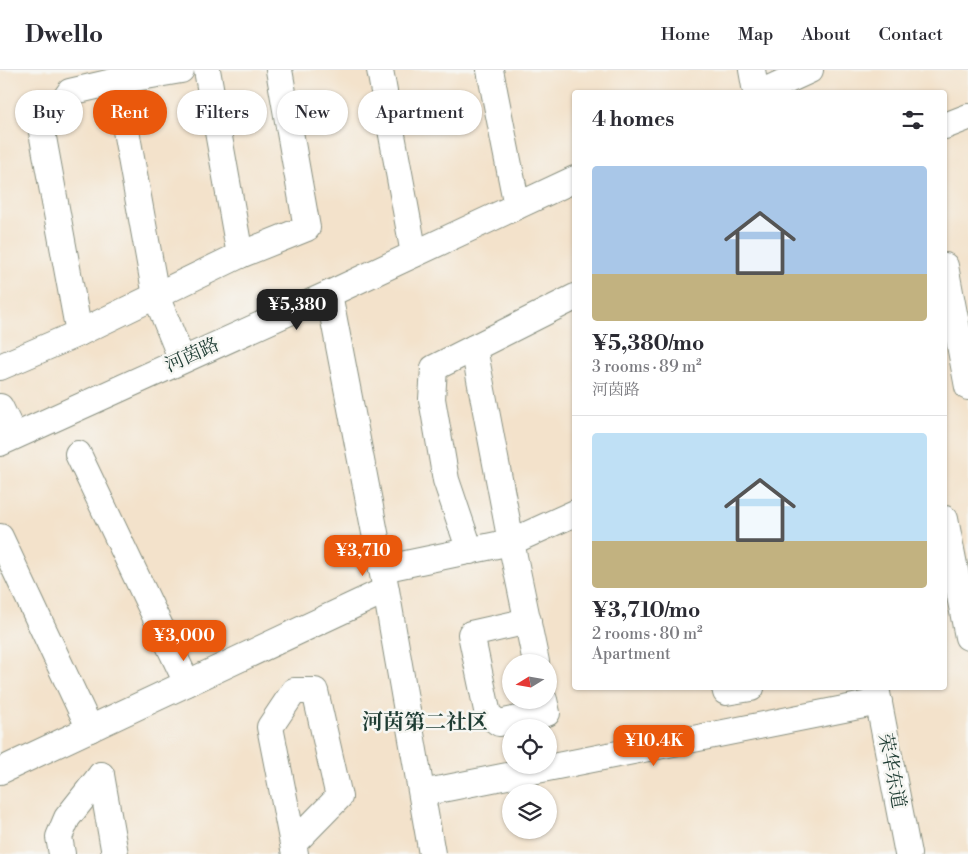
<!DOCTYPE html>
<meta charset="utf-8">
<style>
:root{--surface:#fff;--page:#f7f7f7;--text:#2b2b33;--muted:#7c7c81;--line:#e1e1e2;--accent:#ea580c}
body{margin:0;font-family:"Libre Bodoni","Noto Serif SC",serif;background:var(--page);color:var(--text);height:100vh;display:flex;flex-direction:column;font-size:19px;white-space:nowrap}
*{box-sizing:border-box;margin:0}
p{font-size:16px;color:var(--muted)}
.icon{flex:none;width:28px;height:28px;fill:none;stroke:currentColor;stroke-width:2;stroke-linecap:round;stroke-linejoin:round}
.map{position:relative;flex:1;overflow:hidden}
.sheet{position:absolute;left:572px;top:20px;width:375px;height:600px;display:flex;flex-direction:column;background:var(--surface);border-radius:5px;box-shadow:0 1px 4px #0004}
.sheet>*{flex:none}
.guide{position:absolute;left:15px;top:20px;width:475px;height:45px;display:flex;gap:10px}
.needle{width:32px;rotate:259deg}
.tools{position:absolute;left:502px;top:584px;display:grid;gap:10px}
.tools a{display:grid;place-items:center;width:55px;height:55px;border-radius:50%;background:var(--surface);box-shadow:0 1px 4px #0004;font-size:25px}
.price{position:absolute;translate:-50% -42px;padding:0 11px;border-radius:10px;background:var(--accent);color:#fff;font-size:16px;line-height:32px;filter:drop-shadow(0 1px 2px #0008)}
.price::after{content:'';position:absolute;left:50%;top:30px;width:15px;height:11px;margin-left:-8px;background:inherit;clip-path:polygon(0 0,100% 0,50% 100%)}
.price.selected{background:#222;color:#fff}
ul{padding:0;list-style:none}
li{display:grid;align-content:center;gap:10px;height:265px;padding:0 20px}
li+li{border-top:1px solid var(--line)}
li span{display:grid;place-items:center;height:155px;border-radius:5px;color:#555}
li>.icon{margin-inline-start:auto}
span .icon{width:90px;height:90px;fill:#fffc;stroke-width:1}
li b{font-size:21px}
h2{display:flex;justify-content:space-between;align-items:center;height:60px;padding:0 20px;font-size:21px}
.tag{padding:0 18px;border-radius:22px;background:var(--surface);box-shadow:0 1px 4px #0004;font-size:18px;line-height:45px}
.tag.selected{background:var(--accent);color:#fff}
header{display:flex;align-items:center;gap:30px;box-sizing:border-box;height:70px;padding:0 25px;background:var(--surface);border-bottom:1px solid var(--line)}
header strong{font-size:24px}
nav{display:flex;gap:28px;margin-inline-start:auto;font-size:18px}
.map>svg:first-child{display:block}
.lines{fill:none;stroke-linecap:round;stroke-linejoin:round}
.minor-casing{stroke:#899080;stroke-width:28}
.minor{stroke:#fff;stroke-width:26}
.labels{text-anchor:middle;dominant-baseline:central;stroke-width:5;stroke-linejoin:round;paint-order:stroke}
.street-label{font-size:19px;fill:#1f3d34;stroke:#f6f6f2}
.quarter-label{font-size:21px;font-weight:bold;fill:#1f3d34;stroke:#f6f6f2}
</style>
<header>
<strong>Dwello</strong>
<nav><a>Home</a><a>Map</a><a>About</a><a>Contact</a></nav>
</header>
<div class="map">
<svg width="968" height="784" viewBox="0 0 968 784">
<rect width="100%" height="100%" fill="#f6f6f2"/>
<filter id="ink" filterUnits="userSpaceOnUse"><feTurbulence type="fractalNoise" baseFrequency=".02" numOctaves="2"/><feDisplacementMap in="SourceGraphic" scale="10" xChannelSelector="R" yChannelSelector="G"/><feConvolveMatrix kernelMatrix="1 2 1 2 8 2 1 2 1" color-interpolation-filters="sRGB"/></filter>
<filter id="wash" filterUnits="userSpaceOnUse"><feTurbulence type="fractalNoise" baseFrequency=".0096" numOctaves="4" result="noise"/><feDisplacementMap in="SourceGraphic" scale="20" xChannelSelector="R" yChannelSelector="G"/><feGaussianBlur stdDeviation="1.12" result="paint"/><feColorMatrix in="noise" values="0 0 0 0 0 0 0 0 0 0 0 0 0 0 0 0 0 1.4 0 .05"/><feComposite in="paint" operator="in"/></filter>
<g filter="url(#wash)">
<rect width="100%" height="100%" fill="#f3e2cb"/>
</g>
<g filter="url(#ink)">
<g class="lines">
<defs>
<g id="minor">
<path d="M181,0L117,11L156,226L182,290"/>
<path d="M207,0L240,185"/>
<path d="M380,0L414,184"/>
<path d="M490,0L517,136"/>
<path d="M752,0L756,22"/>
<path d="M762,22L810,0"/>
<path d="M945,56L968,47"/>
<path d="M945,196L968,317"/>
<path d="M329,224L386,520L432,784"/>
<path d="M79,263L42,62L70,22L117,11"/>
<path d="M474,278L511,472L536,592"/>
<path d="M0,297L79,263L240,185L307,158L279,0"/>
<path d="M0,337L14,366"/>
<path d="M0,373L329,224L575,109"/>
<path d="M78,384L187,613"/>
<path d="M945,449L968,567"/>
<path d="M0,467L90,659"/>
<path d="M470,481L446,410L432,329L434,298L575,227"/>
<path d="M382,499L511,472L575,443"/>
<path d="M528,551L471,564L488,645L499,653L547,643L544,630"/>
<path d="M725,618L726,622L751,618"/>
<path d="M876,618L908,784"/>
<path d="M0,701L386,520"/>
<path d="M101,705L115,784"/>
<path d="M422,723L879,632"/>
<path d="M293,774L339,727L315,621H294L270,657L295,784"/>
<path d="M62,784L59,767L67,748L101,705"/>
</g>
</defs>
<use href="#minor" class="minor-casing"/>
<use href="#minor" class="minor"/>
</g>
</g>
<g class="labels">
<g class="street-label">
<text transform="translate(192 285) rotate(-24)">河茵路</text>
<text transform="translate(892 701) rotate(79)">荣华东道</text>
</g>
<g class="quarter-label">
<text x="425" y="653">河茵第二社区</text>
</g>
</g>
</svg>
<div class="tools">
<a><svg class="needle" viewBox="-14 -14 28 28"><path d="M0-13l5 13h-10z" fill="#e53935"/><path d="M0 13l5-13h-10z" fill="#7c7c81"/></svg></a>
<a><svg class="icon" aria-label="locate" viewBox="0 0 24 24"><circle cx="12" cy="12" r="6"/><path d="M12 2v4M12 18v4M2 12h4M18 12h4"/></svg></a>
<a><svg class="icon" aria-label="layers" viewBox="0 0 24 24"><path d="M12 4l9 5-9 5-9-5zM3 14l9 5 9-5"/></svg></a>
</div>
<b class="price selected" style="left:297px;top:261px">¥5,380</b>
<b class="price" style="left:363px;top:507px">¥3,710</b>
<b class="price" style="left:184px;top:592px">¥3,000</b>
<b class="price" style="left:654px;top:697px">¥10.4K</b>
<div class="guide">
<a class="tag">Buy</a>
<a class="tag selected">Rent</a>
<a class="tag">Filters</a>
<a class="tag">New</a>
<a class="tag">Apartment</a>
</div>
<section class="sheet">
<h2>4 homes<svg class="icon" aria-label="filters" viewBox="0 0 24 24"><path d="M4 7h16M4 17h16"/><circle cx="9" cy="7" r="2"/><circle cx="15" cy="17" r="2"/></svg></h2>
<ul>
<li><span style="background:linear-gradient(#a9c7e8 70%,#c2b280 0)"><svg class="icon" aria-label="home" viewBox="0 0 24 24"><path d="M3 11l9-7 9 7M6 9v11h12V9"/></svg></span><div><b>¥5,380/mo</b><p>3 rooms · 89 m²</p><p>河茵路</p></div></li>
<li><span style="background:linear-gradient(#bfe0f5 70%,#c2b280 0)"><svg class="icon" aria-label="home" viewBox="0 0 24 24"><path d="M3 11l9-7 9 7M6 9v11h12V9"/></svg></span><div><b>¥3,710/mo</b><p>2 rooms · 80 m²</p><p>Apartment</p></div></li>
</ul>
</section>
</div>
